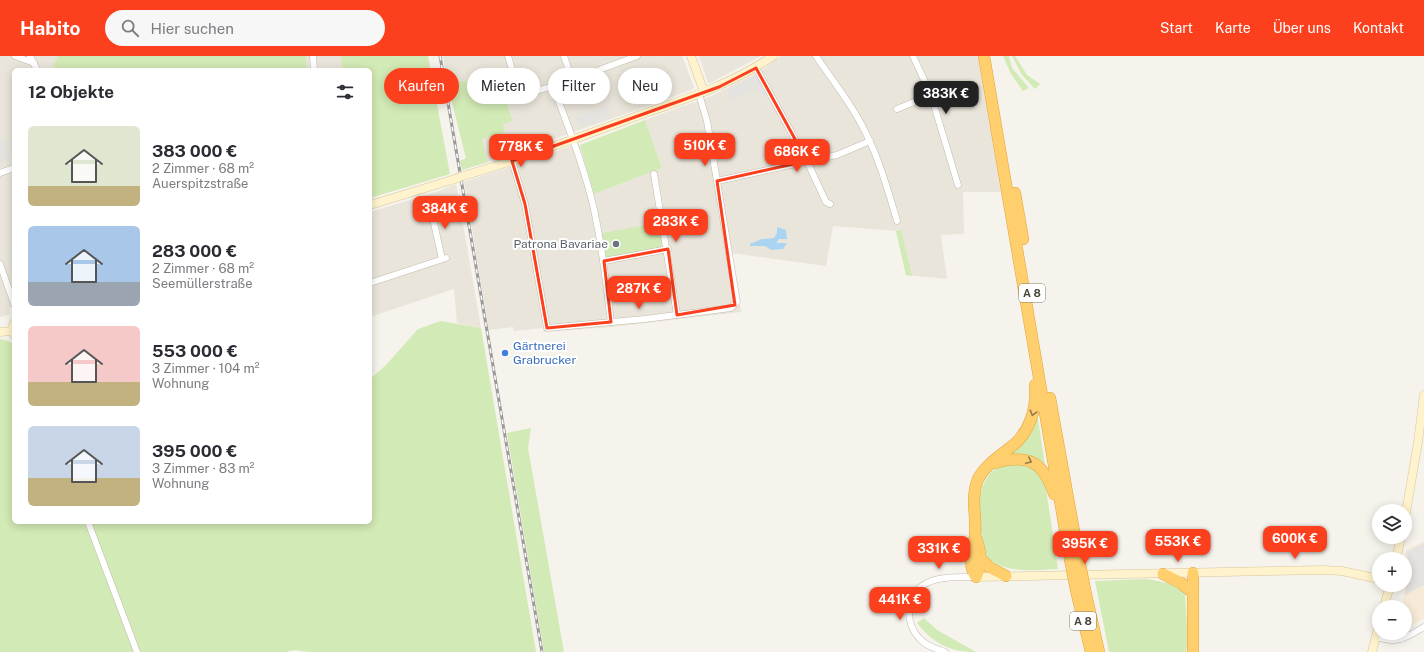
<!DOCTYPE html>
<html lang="de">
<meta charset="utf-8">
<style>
:root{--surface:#fff;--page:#f7f7f7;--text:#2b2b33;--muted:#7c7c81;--accent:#fc3f1d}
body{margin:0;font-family:"Public Sans",sans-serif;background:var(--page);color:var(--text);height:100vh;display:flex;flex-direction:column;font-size:15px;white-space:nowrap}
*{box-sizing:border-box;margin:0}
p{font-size:13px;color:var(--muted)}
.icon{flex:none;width:22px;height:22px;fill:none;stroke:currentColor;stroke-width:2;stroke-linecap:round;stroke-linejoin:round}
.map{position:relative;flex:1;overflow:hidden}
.sheet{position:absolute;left:12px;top:12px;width:360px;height:456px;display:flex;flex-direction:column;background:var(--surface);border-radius:6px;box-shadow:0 2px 10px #0003}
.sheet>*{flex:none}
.top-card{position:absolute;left:384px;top:12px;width:380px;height:36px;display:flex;gap:8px}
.buttons{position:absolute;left:1372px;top:448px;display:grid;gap:8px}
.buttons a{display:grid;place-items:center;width:40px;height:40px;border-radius:50%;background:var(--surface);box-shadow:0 2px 10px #0003;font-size:20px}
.price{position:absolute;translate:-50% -34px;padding:0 9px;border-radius:8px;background:var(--accent);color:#fff;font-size:13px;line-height:26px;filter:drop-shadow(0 1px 2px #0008)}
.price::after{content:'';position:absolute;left:50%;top:24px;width:12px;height:9px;margin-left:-6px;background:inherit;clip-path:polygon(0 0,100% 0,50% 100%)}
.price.current{background:#222;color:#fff}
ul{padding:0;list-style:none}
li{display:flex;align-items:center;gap:12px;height:100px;padding:0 16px}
li span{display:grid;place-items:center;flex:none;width:112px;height:80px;border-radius:6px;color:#555}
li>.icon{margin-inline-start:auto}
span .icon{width:48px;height:48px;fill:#fffc;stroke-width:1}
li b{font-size:17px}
h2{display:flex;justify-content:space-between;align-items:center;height:48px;padding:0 16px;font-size:17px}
.pill{padding:0 14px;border-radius:18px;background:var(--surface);box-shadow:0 2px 10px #0003;font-size:14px;line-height:36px}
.pill.current{background:var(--accent);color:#fff}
header{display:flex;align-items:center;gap:24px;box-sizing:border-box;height:56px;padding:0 20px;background:var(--accent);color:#fff}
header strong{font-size:19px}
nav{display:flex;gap:22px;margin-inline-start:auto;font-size:14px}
.search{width:280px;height:36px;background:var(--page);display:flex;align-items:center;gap:10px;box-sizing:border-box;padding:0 14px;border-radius:22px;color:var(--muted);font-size:15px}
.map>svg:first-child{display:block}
.residential{fill:#eae5da}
.commercial{fill:#f7ead8}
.green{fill:#d2eab5}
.parking{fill:#e5e3e0}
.water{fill:#a9d4f2}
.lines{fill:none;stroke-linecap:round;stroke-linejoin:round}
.street-casing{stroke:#c2bbae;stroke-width:7}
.secondary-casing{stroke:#d6c79b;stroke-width:9}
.highway-casing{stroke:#e0a43c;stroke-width:12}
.street{stroke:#fff;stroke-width:6}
.secondary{stroke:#fff3cd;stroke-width:8}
.highway{stroke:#ffcf6e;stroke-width:11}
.rail-casing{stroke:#9a9a9a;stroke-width:3}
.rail{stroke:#fff;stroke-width:1.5;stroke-dasharray:4.5;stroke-linecap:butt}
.secondary-bridge-casing{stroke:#d6c79b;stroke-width:9;stroke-linecap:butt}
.highway-bridge-casing{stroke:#e0a43c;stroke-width:12;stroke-linecap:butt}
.secondary-bridge{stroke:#fff3cd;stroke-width:8}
.highway-bridge{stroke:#ffcf6e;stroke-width:11}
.oneway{stroke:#937c4e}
.marked{fill:none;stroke:#fc3f1d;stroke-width:3;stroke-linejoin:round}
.worship-dot{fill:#6b7280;stroke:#fff;stroke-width:1.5}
.shop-dot{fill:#3f7fe0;stroke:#fff;stroke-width:1.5}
.labels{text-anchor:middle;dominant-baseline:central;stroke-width:4;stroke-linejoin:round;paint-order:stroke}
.shield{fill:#fff;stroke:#817c74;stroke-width:1}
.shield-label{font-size:11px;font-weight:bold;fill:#4b4439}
.worship-label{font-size:12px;fill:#5b616d;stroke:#fff;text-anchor:end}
.shop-label{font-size:12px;fill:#366cbe;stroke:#fff;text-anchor:start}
</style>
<header>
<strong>Habito</strong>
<div class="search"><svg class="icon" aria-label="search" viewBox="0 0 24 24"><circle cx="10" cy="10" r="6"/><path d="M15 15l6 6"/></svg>Hier suchen</div>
<nav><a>Start</a><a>Karte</a><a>Über uns</a><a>Kontakt</a></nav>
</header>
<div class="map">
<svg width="1424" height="596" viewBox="0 0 1424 596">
<rect width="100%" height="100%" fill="#f6f3ec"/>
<g class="residential">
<path d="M0,0H56L63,14H14V250L9,252L10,257L8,259L0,261Z"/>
<path d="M306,0H341L342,14H307Z"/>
<path d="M443,0H682L694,31L693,33L662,45L488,106L482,83L505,76L503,68L513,65L497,19L484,25L475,24L447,27Z"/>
<path d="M699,0H761L710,27H708Z"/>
<path d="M781,0H978L1001,136H963L964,178L941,179L947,223L906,219L896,175L833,170L826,210L731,197L741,256L612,271L544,276L543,272L514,275L513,271L489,274L464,126L569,91L580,89L594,138L662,112L645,64L709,41L759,16Z"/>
<path d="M456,128L481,272L457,267L454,233L370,261V156L439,135Z"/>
</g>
<path class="commercial" d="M1424,485V562L1405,573V551H1403L1406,494Z"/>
<g class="green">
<path d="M56,0H306L307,14H63L52,10L58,3Z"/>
<path d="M341,0H428L450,118L370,142V14H342Z"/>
<path d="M1003,0H1009L1012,12L1029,32L1023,35L1011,18Z"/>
<path d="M1012,0H1015L1027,19L1040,28L1035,33L1022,19Z"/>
<path d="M497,19L513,65L503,68L505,76L482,83L488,106L462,114L460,105L466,102L447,27L475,24L484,25Z"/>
<path d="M645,64L662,112L594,138L580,89Z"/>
<path d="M657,167L662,170L663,193L605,202L601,180L603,177Z"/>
<path d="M901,174L912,220L906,219L896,175Z"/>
<path d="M441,265L481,272L536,596H309L294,594L286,596H0V283L6,284L14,288V466H370V323L386,309L418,273Z"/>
<path d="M1037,356L1046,416L1004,400Z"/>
<path d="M531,372L528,392L564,596H544L507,377Z"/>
<path d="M1022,407L1038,416L1045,426L1058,513C1032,514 1007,518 986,501C980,475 970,432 995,413C1001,408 1014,408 1022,407Z"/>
<path d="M1147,523C1161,526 1176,526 1185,539L1188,585L1186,596H1109L1095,525Z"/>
<path d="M924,562L937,574L976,596C950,596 934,588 917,567Z"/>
</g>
<g class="parking">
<path d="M755,19L767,39L762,42L756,32L733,45L727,35Z"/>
<path d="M607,50L610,60L580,71L576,61Z"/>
<path d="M519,78L525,92L520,94L515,80Z"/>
<path d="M6,83L10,104L0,107V85Z"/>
<path d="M14,195V218L7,198Z"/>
<path d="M1424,487V529L1406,539L1405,507L1408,505L1407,495Z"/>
</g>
<path class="water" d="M777,171L786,174L787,183H779L776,187H787L783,193L771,194L765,190H750V188L762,183L774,182L777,177Z"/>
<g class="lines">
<defs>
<g id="street">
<path d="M15,0L34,7"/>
<path d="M30,0L37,14"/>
<path d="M313,0L314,14"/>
<path d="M508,0C512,11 515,34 527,38L572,24L637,0"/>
<path d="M564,0L572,24"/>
<path d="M816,0C835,28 857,55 870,86C882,111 889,138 897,165"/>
<path d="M913,0L931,39L958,129"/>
<path d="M756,12L807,105L826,146L830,148"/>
<path d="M553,30C568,70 583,108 593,149C602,187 606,227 611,266"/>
<path d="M897,53L931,39"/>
<path d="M512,105L525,148L547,272L645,263L731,252L737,246L707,65L699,38"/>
<path d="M0,117L14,112"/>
<path d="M654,118L677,259"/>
<path d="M717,125L837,99L870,85"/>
<path d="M430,149L442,203"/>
<path d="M604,205L668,193"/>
<path d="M0,208L14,248"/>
<path d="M370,227L446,202"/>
<path d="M88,466L137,596"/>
<path d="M1376,581C1398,588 1405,582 1424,571"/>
<path d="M945,596C936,593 926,590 920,583C903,566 906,535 929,526C943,520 961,521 976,521"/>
</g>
<g id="secondary">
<path d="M691,0L704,36"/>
<path d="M463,120C519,104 574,83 629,63C679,45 729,30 773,0"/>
<path d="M370,149L455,123"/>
<path d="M14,267L12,273L14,279"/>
<path d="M0,276L12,275"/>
<path d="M1405,462L1418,386L1424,339"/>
<path d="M1396,503L1401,481"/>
<path d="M976,521L1323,514L1342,515L1379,523"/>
<path d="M1384,551L1390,529"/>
<path d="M1372,596L1379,569"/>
</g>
<g id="highway">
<path d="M984,0L1070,503"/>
<path d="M1015,137L1023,183"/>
<path d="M1050,342L1079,503"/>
<path d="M994,407C1027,398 1043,404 1054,438"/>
<path d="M975,480C981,494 983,507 976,521C967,509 973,493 975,480C977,461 970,442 978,423C985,409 1000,400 1011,391C1030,377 1037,352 1035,329"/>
<path d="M981,503L989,511L1006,520"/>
<path d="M1163,518L1181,527L1192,536"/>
<path d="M1076,534L1091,596"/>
<path d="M1085,534L1099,596"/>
<path d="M1193,596V517"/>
</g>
</defs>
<use href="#street" class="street-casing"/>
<use href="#secondary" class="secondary-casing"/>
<use href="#highway" class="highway-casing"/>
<use href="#street" class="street"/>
<use href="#secondary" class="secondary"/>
<use href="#highway" class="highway"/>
<defs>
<path id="rail" d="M440,0L542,596"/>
</defs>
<use href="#rail" class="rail-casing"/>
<use href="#rail" class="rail"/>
<defs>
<path id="secondary-bridge" d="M455,123L463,120"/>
<g id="highway-bridge">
<path d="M1070,503L1076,534"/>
<path d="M1079,503L1085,534"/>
</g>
</defs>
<use href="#secondary-bridge" class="secondary-bridge-casing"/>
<use href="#highway-bridge" class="highway-bridge-casing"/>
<use href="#secondary-bridge" class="secondary-bridge"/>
<use href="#highway-bridge" class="highway-bridge"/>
</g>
<defs><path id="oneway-chevron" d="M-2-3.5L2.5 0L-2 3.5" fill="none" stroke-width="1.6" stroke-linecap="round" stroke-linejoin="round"/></defs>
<g class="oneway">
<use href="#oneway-chevron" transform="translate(1033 357) rotate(105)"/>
<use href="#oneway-chevron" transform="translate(1029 405) rotate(25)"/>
</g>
<path class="marked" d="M756,12L807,105L717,125L735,249L677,259L668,193L604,205L611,266L547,272L525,148L512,105L719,31Z"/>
<circle class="worship-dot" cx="616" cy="188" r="4"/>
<circle class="shop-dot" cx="505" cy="297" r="4"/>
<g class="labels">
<g class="shield">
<rect x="1019" y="228" width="26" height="18" rx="3"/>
<rect x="1070" y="556" width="26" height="18" rx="3"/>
</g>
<g class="shield-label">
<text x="1032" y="237">A 8</text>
<text x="1083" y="565">A 8</text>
</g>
<g class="worship-label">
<text x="608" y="188">Patrona Bavariae</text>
</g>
<g class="shop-label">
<text x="513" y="290">Gärtnerei<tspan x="513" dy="14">Grabrucker</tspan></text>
</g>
</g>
</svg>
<div class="buttons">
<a><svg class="icon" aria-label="layers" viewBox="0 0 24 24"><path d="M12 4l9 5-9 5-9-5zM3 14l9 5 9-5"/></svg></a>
<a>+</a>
<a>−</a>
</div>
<b class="price current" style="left:946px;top:59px">383K €</b>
<b class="price" style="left:705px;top:111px">510K €</b>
<b class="price" style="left:521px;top:112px">778K €</b>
<b class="price" style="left:797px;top:117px">686K €</b>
<b class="price" style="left:445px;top:174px">384K €</b>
<b class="price" style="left:676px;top:187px">283K €</b>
<b class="price" style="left:639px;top:254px">287K €</b>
<b class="price" style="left:1295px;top:504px">600K €</b>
<b class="price" style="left:1178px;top:507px">553K €</b>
<b class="price" style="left:1085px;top:509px">395K €</b>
<b class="price" style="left:939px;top:514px">331K €</b>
<b class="price" style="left:900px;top:565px">441K €</b>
<div class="top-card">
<a class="pill current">Kaufen</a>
<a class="pill">Mieten</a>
<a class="pill">Filter</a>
<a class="pill">Neu</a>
</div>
<section class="sheet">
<h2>12 Objekte<svg class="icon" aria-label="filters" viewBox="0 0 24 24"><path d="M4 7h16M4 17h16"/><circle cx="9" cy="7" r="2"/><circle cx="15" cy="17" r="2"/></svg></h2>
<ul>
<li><span style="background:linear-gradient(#dfe7d0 75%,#c2b280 0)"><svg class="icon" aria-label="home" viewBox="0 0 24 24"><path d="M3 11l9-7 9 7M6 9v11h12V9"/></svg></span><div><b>383 000 €</b><p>2 Zimmer · 68 m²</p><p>Auerspitzstraße</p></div></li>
<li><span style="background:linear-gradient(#a9c7e8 70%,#9aa5b1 0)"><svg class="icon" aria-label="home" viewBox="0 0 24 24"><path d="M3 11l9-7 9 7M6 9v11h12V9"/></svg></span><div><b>283 000 €</b><p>2 Zimmer · 68 m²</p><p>Seemüllerstraße</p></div></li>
<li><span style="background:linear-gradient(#f6c9c9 70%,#c2b280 0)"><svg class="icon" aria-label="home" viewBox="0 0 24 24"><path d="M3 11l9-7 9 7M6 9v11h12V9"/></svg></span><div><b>553 000 €</b><p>3 Zimmer · 104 m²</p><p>Wohnung</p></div></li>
<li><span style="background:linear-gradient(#c9d6e8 65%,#c2b280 0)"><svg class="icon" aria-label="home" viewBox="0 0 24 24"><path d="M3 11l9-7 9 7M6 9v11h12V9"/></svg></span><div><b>395 000 €</b><p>3 Zimmer · 83 m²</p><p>Wohnung</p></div></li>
</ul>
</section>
</div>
